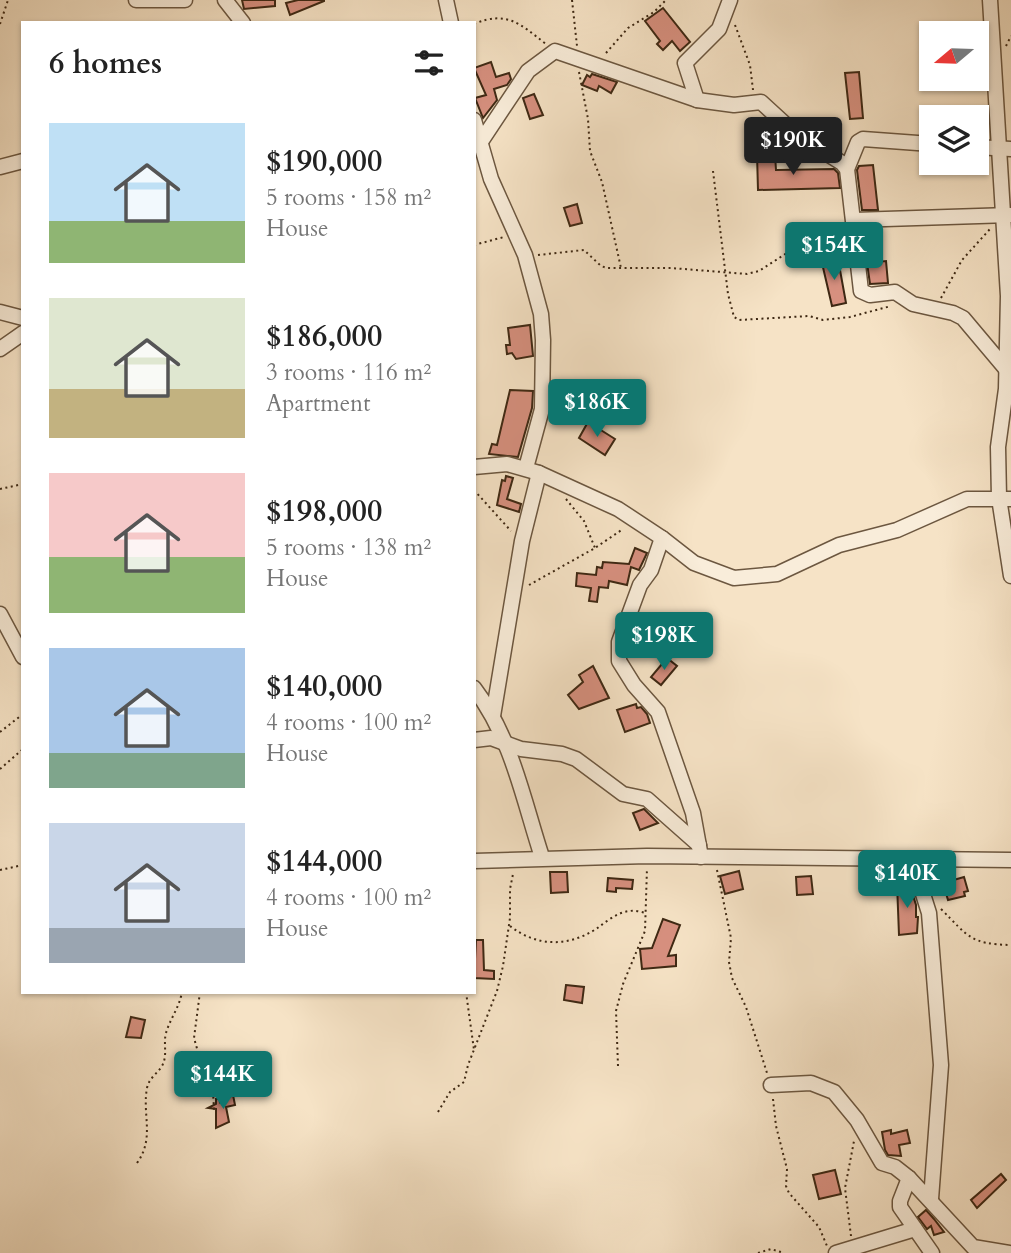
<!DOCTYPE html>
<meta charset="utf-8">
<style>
:root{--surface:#fff;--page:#f2f2f2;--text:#222;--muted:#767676;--accent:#0f766e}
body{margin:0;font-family:Cardo,serif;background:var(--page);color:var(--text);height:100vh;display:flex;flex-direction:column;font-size:26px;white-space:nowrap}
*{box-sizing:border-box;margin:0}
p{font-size:23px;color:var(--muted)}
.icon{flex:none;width:38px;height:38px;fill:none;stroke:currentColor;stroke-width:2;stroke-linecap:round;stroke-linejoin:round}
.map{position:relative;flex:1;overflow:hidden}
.drawer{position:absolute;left:21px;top:21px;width:455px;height:973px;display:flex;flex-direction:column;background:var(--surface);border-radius:0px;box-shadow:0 2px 5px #0004}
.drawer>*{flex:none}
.needle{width:46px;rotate:251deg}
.controls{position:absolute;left:919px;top:21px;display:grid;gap:14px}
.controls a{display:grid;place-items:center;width:70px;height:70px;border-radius:0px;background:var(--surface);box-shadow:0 2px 5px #0004;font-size:35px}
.price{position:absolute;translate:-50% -60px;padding:0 16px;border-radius:7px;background:var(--accent);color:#fff;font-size:23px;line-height:46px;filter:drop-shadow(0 2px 4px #0008)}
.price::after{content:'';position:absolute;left:50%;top:42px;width:21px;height:16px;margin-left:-10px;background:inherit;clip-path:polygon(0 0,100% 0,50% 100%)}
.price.active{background:#222;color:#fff}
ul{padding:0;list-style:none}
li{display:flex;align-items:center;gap:21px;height:175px;padding:0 28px}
li span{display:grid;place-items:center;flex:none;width:196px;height:140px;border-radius:0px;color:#555}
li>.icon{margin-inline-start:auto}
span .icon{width:84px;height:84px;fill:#fffc;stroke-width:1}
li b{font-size:30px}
h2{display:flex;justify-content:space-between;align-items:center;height:84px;padding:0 28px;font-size:30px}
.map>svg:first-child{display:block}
.building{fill:#d7907f;stroke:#3e2813;stroke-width:2}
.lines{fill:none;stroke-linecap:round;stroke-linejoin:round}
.minor-casing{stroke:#6c5740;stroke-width:17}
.path{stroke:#3e2813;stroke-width:2;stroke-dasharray:2 3.5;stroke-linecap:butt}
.minor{stroke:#f9edda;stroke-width:14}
</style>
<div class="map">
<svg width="1011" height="1253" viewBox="0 0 1011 1253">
<rect width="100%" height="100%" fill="#f6e3c6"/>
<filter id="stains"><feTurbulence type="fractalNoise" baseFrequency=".00286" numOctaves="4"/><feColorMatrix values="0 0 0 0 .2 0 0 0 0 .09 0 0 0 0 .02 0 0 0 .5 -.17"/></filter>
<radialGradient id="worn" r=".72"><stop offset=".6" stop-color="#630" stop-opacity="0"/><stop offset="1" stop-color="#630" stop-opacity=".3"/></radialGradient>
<g class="building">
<path d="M242,0H275V6L244,9Z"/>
<path d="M298,0H324V1L290,15L286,3Z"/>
<path d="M663,8L690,42L680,51L672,41L663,50L657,44L660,41L645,21Z"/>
<path d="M491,62L496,77L509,73L511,79L507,85L494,89L497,100L483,118L475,98L486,95L474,68Z"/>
<path d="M859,72L863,118L850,119L845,73Z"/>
<path d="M592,74L617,82L611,93L599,86L597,91L582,85L587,75L590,77Z"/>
<path d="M534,94L543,115L530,119L523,98Z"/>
<path d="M757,154H775L776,170L834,169L838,173L840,188L758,190Z"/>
<path d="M873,165L878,210H862L857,170L859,166Z"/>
<path d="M577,204L582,223L570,226L564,208Z"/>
<path d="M838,259L846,303L832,306L822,263Z"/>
<path d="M886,261L888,283L870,284L867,263Z"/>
<path d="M530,325L533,356L516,359L512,353L507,354L506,345H510L508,328Z"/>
<path d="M510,390L533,391L532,408L518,457L489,454L492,444L497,445Z"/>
<path d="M588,422L615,439L605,455L579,438Z"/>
<path d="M506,476L513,478L507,499L521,504L519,512L497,505L502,480L505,481Z"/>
<path d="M635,548L647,553L639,570L631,567L627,585L609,581L608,588L599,587L597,602L589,601L591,588L576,586L577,573L596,575L597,567L602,568L603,562L629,564Z"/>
<path d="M667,658L677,666L661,685L651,677Z"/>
<path d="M593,666L609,698L579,709L568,695L583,682L579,675Z"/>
<path d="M636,704L637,708L641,707L647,714L650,723L625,732L617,710Z"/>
<path d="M644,809L658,823L640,830L633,813Z"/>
<path d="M739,871L743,889L725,894L720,876Z"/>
<path d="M550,872H567L568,892L551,893Z"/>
<path d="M811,876L813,894L797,895L796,877Z"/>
<path d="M964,877L968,891L964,892L965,896L948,900L943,883Z"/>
<path d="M608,878L633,880L632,889L616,888V892L607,891Z"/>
<path d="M897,883H909L916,905V917H918L917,933L899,935Z"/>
<path d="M663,919L680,925L668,956L676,955V966L642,969L640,949L652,948Z"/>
<path d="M476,940H483L484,970L494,971V979L474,978Z"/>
<path d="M566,985L584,987L582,1003L564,1000Z"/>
<path d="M131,1017L145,1020L141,1038L126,1037Z"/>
<path d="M233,1095L235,1105L226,1107L229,1122L216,1128V1109L208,1108L216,1104V1099H220V1102Z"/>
<path d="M891,1130V1134L907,1130L910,1143L899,1145L901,1156L888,1155L885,1150L882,1132Z"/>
<path d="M835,1170L841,1194L819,1199L813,1175Z"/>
<path d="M1001,1174L1006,1180L977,1208L971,1200Z"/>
<path d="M926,1210L934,1219L944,1232L934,1235L931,1226L927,1229L918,1217Z"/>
</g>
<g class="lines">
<defs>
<g id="minor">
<path d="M136,0H185"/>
<path d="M225,0L243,23"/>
<path d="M446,0L451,23"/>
<path d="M990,0L1008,296L1006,389L998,447L999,498L1011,576"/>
<path d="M697,100L685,63L719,29L730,0"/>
<path d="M474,120L491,179L525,255L541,314L543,340L542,409L526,468"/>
<path d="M480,143L528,71L555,51L697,100L734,105L761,102L797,135L842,163L847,169L861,291L870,295L895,292L913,304L953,313L963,318L1011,375"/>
<path d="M976,147L1011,149"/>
<path d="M0,167L23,161"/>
<path d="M847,169L858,142L863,139L931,144"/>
<path d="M854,220L1010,215"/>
<path d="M0,312L23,318"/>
<path d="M0,349L23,333"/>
<path d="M474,467L507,464L539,473L618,509L662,538L694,563L734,578L777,574L839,545L897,530L967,499H1011"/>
<path d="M662,538L651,570L640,585L619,642V661L634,685L658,712L693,813L701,857"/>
<path d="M0,614L23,657"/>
<path d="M474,688C512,738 523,799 542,857"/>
<path d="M493,716L522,541L539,473"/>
<path d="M474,740L491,738L521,749L562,754L576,759L623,794L647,799L699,845"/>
<path d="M912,859L929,913L941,1065L931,1199"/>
<path d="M474,861L647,856L1011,860"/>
<path d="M771,1085L811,1083L834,1092L857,1120L882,1163L895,1167L909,1178L973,1247L1009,1253"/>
<path d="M909,1178L900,1201V1207L932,1253"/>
<path d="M836,1253L915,1229"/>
</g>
</defs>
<use href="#minor" class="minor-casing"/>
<g class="path">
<path d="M572,0L577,46"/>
<path d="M0,24L8,0"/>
<path d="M474,24C507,10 520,24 546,44"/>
<path d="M735,25L750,65L753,90"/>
<path d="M1006,46L1011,36"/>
<path d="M606,53L628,28L654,12L666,0"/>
<path d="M579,72L588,119L590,151L602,182L621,268"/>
<path d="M713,171L728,294L734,317L739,320L809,316L823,320L850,317L891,306"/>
<path d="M474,245L504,237"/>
<path d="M538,255L584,250L601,266L607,268H671L747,274L759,271L790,251L805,237L840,224"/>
<path d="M941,298L962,260L990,229"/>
<path d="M0,489L23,484"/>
<path d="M474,490L511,531"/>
<path d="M566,499L584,521L595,548"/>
<path d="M529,585L595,548L623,529"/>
<path d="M0,732L23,714"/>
<path d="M0,769L23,749"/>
<path d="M0,870L23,865"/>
<path d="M717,870L731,938L729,962L732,978L746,1007L767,1073"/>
<path d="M941,909C969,937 970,944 1011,945"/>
<path d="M510,926C537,947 568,947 596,929C606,922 617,912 630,911C635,910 641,912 646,913"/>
<path d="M200,992L194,1038L198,1052L212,1072L214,1110"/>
<path d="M466,992L474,1050"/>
<path d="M618,1066L616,1011L623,984L645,931L647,868"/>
<path d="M773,1099L776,1126L787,1169L786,1186L789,1193L819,1227L827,1246"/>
<path d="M438,1112L450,1092L464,1082L468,1065L497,991L503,966L510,918V889L513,874"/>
<path d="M137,1163C155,1138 142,1115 147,1088C149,1078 157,1074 162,1066C168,1055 163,1044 166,1033C170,1019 179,1008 182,992"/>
<path d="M851,1236L845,1188L854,1141"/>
<path d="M758,1253L771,1249L784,1253"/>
</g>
<use href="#minor" class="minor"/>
</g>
<rect width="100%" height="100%" filter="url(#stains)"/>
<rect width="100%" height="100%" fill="url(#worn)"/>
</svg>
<div class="controls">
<a><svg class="needle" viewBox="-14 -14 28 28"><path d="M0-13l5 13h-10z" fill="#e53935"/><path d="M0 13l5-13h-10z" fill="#767676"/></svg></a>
<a><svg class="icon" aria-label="layers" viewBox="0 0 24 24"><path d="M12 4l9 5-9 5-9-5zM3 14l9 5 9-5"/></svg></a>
</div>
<b class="price active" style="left:793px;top:177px">$190K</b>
<b class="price" style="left:834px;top:282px">$154K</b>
<b class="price" style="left:597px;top:439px">$186K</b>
<b class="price" style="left:664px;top:672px">$198K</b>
<b class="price" style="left:907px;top:910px">$140K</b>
<b class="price" style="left:223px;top:1111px">$144K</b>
<section class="drawer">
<h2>6 homes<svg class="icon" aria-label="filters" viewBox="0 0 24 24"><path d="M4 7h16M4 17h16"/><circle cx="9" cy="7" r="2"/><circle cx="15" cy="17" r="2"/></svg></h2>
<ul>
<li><span style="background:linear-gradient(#bfe0f5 70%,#8fb573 0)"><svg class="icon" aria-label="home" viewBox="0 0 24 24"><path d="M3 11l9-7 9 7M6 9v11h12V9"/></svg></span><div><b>$190,000</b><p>5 rooms · 158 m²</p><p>House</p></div></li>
<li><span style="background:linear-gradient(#dfe7d0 65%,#c2b280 0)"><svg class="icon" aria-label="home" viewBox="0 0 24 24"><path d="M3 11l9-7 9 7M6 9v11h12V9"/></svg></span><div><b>$186,000</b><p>3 rooms · 116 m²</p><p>Apartment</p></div></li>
<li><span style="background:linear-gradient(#f6c9c9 60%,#8fb573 0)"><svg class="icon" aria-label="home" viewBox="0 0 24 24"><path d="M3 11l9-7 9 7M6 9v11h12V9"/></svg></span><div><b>$198,000</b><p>5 rooms · 138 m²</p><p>House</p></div></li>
<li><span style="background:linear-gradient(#a9c7e8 75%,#7fa58c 0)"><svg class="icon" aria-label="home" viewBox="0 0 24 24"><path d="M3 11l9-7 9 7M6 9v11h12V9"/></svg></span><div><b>$140,000</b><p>4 rooms · 100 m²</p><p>House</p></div></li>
<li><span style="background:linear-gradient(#c9d6e8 75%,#9aa5b1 0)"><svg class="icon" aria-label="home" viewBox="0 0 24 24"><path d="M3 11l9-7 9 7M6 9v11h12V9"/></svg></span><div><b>$144,000</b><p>4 rooms · 100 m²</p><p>House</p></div></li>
</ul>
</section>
</div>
